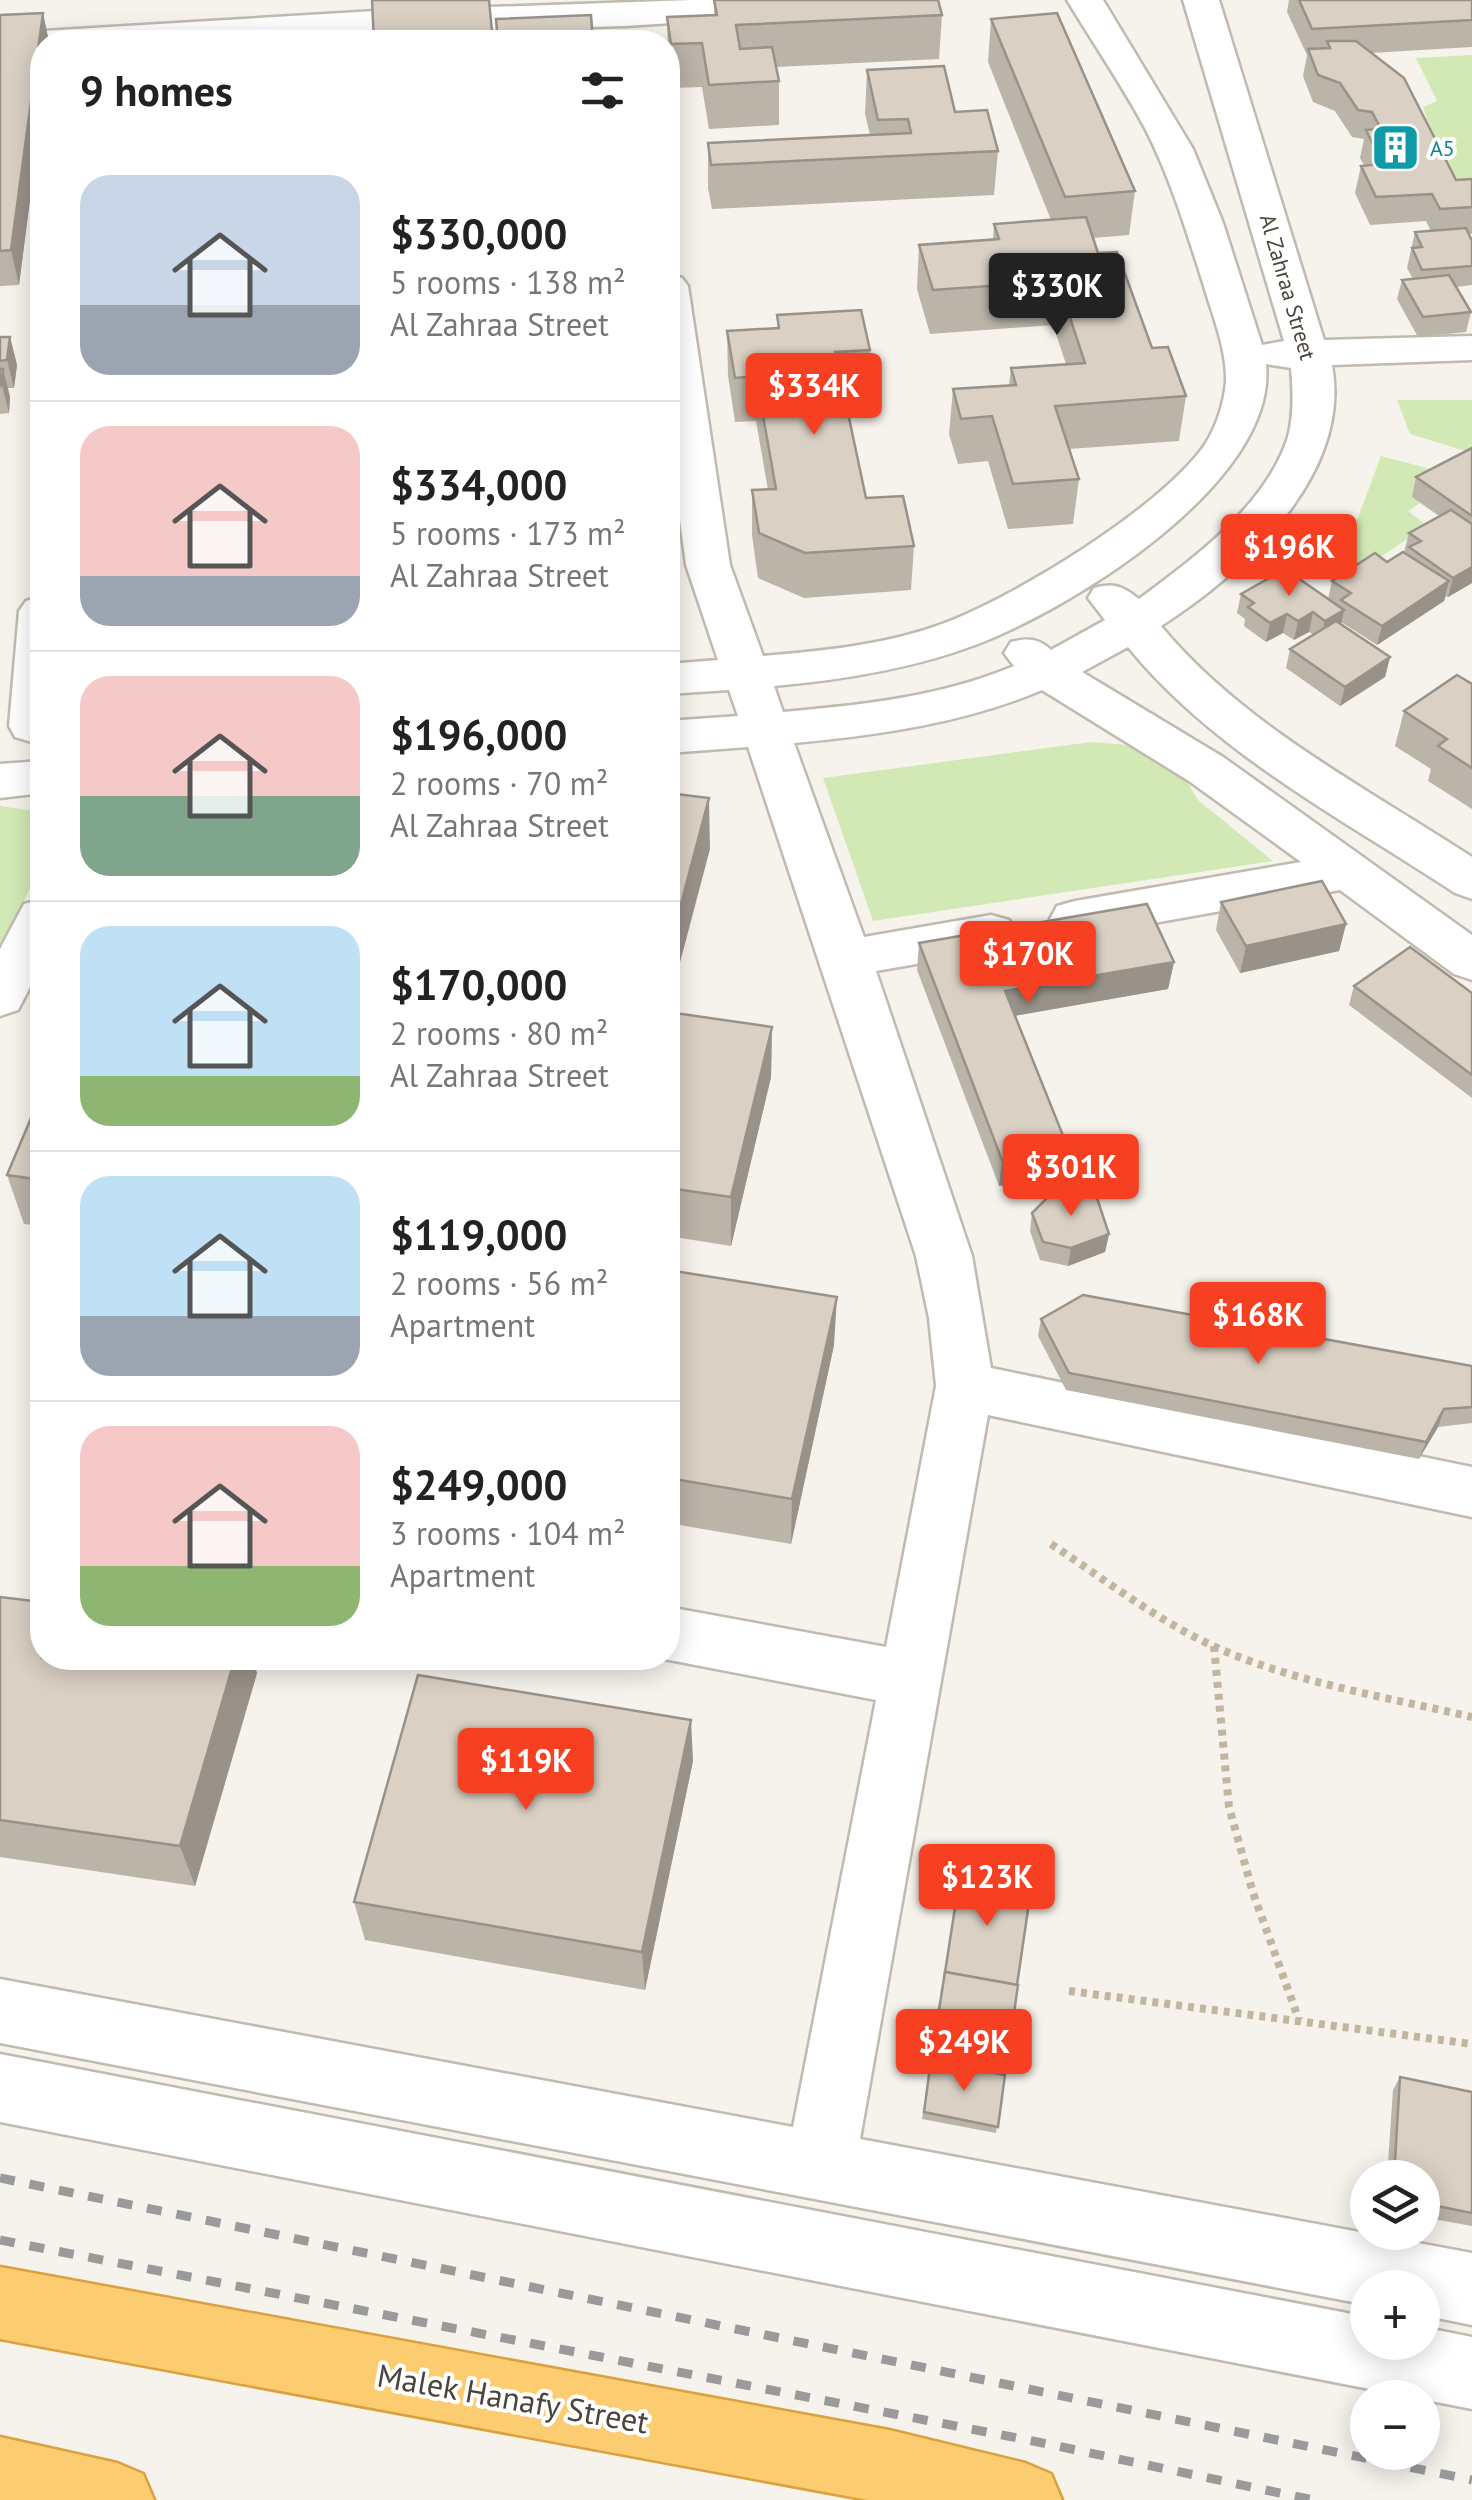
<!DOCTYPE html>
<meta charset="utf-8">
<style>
:root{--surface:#fff;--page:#f6f6f6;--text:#222;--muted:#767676;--line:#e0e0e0;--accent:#f73f22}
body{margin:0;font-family:"PT Sans",sans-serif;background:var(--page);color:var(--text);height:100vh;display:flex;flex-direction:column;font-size:38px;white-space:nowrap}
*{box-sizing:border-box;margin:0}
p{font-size:32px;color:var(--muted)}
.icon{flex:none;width:55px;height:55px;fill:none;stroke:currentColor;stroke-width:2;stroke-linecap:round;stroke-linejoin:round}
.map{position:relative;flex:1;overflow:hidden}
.side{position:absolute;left:30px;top:30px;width:650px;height:1640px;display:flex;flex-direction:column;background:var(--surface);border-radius:40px;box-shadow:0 5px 25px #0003}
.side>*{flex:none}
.buttons{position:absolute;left:1350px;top:2160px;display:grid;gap:20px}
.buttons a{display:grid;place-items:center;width:90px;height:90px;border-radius:50%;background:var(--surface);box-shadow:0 5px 25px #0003;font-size:50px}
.price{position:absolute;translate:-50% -85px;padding:0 22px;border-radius:10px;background:var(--accent);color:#fff;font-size:32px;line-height:65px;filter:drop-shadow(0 2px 5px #0008)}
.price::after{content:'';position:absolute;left:50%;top:60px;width:30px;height:22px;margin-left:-15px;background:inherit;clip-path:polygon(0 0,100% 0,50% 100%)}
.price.active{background:#222;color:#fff}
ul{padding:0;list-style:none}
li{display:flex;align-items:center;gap:30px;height:250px;padding:0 50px}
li+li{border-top:2px solid var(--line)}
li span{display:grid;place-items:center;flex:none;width:280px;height:200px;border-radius:30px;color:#555}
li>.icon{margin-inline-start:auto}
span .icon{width:120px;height:120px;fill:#fffc;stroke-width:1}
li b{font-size:42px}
h2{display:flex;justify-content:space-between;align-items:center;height:120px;padding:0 50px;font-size:42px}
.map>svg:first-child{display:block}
.green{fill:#d2e9b6}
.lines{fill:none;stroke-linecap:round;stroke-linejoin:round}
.minor-casing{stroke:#c1baae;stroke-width:5}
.highway-casing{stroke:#dca13f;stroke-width:5}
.path{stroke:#c3b6a0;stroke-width:8;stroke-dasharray:6 6;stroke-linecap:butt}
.minor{fill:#fff;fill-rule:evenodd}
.highway{fill:#fccc71;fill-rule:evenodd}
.rail{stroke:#9a9a9a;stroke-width:9;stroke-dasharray:15 15;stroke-linecap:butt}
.wall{fill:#bbb4a9}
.shaded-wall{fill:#999289}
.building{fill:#dad1c4;stroke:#999289;stroke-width:2.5}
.labels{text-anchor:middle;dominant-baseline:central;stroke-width:8;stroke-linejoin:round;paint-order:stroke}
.far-culture-label{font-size:22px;fill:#0d838f;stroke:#fff;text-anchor:start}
.far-street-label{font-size:22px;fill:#4a4439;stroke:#fff}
.near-street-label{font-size:32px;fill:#4a4439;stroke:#fff}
</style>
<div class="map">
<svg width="1472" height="2500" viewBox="0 0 1472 2500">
<rect width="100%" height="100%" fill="#f6f3ec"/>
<g class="green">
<path d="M1472,55V203L1456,204L1423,107L1437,101L1416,58Z"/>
<path d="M1397,400H1472V453L1410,434Z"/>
<path d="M1381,456L1461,477L1408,511L1427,526L1331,590Z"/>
<path d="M1091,742L1128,745L1158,757L1185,778L1198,800L1273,861L873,921L823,778Z"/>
<path d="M0,806L42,812V862L0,952Z"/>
</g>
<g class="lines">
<defs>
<g id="minor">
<path d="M692,0H878L873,8L860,11L625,26L375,33L214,42H42V53L30,50L25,42L30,34L43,31L375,11Z"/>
<path d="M1067,0H1103L1193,149L1223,223L1262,345L1284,341L1183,0H1219L1324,340L1472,336V360L1332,365C1352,474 1245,572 1161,626C1243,725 1366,788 1472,857V899L1455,893C1343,819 1213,752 1128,647L1082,672L1223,757L1472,935V980L1454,974L1340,890L1075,937L1057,932L1050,919L1057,906L1075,901L1301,862L1189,781L1042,690C964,723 879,735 794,743L864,937L991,915L1009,920L1016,933L1009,946L991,951L876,971L972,1256L991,1368L1472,1467V1517L988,1415L860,2139L1472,2253V2325L1422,2315V2288H1368V2305L0,2043V1979L793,2127L876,1700L659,1658H668V1607L886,1647L936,1386L929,1318L916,1256L748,747L668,753V721L738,716L729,690L668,694V664L718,660L686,565L668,430V274L682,278L688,286L730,565L763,656C823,651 885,645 942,624C1014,598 1160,508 1204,446C1216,428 1224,404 1226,382C1227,350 1213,317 1204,286C1187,233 1171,179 1146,130C1122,85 1093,43 1067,0ZM1266,364L1291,368C1293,391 1294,415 1288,437C1266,506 1194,558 1139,599C1123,587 1115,582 1094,588L1088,598L1105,620L1051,650C1038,638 1027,638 1011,642L1004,653L1014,666C940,697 862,705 783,712L774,686C841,680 911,669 975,645C1071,609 1278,482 1266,364Z"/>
<path d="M42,596V739L32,742L15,737L9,726L19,611L26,601Z"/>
<path d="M42,761V793L0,798V764Z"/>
<path d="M42,899V964L18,1010L0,1016V949L24,904Z"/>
<path d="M0,2054L1368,2317V2342H1422V2327L1472,2337V2409L0,2122Z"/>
</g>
<g id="highway">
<path d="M0,2267L889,2430L1025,2463L1051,2474L1062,2500H868L0,2339Z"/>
<path d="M0,2437L117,2463L143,2474L154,2500H0Z"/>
</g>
</defs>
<use href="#minor" class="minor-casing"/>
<use href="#highway" class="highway-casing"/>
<g class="path">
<path d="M1051,1544C1104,1579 1155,1619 1213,1646C1295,1683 1386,1697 1472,1717"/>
<path d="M1214,1646L1229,1807L1253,1893L1299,2020"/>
<path d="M1069,1991L1472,2044"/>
</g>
<use href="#minor" class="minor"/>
<use href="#highway" class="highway"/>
<g class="rail">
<path d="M0,2178L1472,2480"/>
<path d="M0,2240L1038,2442L1313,2500"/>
</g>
</g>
<g class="wall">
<path d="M714,0H938L942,15L939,59L776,67L779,81V125L709,129L702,87L672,88L668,61L667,17L714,15Z"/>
<path d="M1289,0H1472V47L1371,53L1456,180L1472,179V234H1469L1472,241V285L1456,287L1471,312L1466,332L1418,337L1397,299L1402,280L1413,279L1407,268L1415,232L1431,231L1426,221L1370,225L1355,193L1361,166L1364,165L1360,158L1364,139L1352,137L1335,111L1313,102L1303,76L1307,55L1287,12Z"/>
<path d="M43,13L49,42H42V107L19,285L0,286V15Z"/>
<path d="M991,19L1135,191L1129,235L1093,238L1098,253L1152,348L1186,396L1179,441L1069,449L1079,479L1073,524L1008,529L988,461L958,464L949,434L953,389L1009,385L1011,368L1066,364L1053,325L930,334L917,289L919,245L993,239L994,224L1051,220L988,62Z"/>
<path d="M867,70L955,112L998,151L994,195L712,209L708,188V143L870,135L865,114Z"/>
<path d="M777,315L870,350L868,395L845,397L866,498L914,546L911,590L804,598L758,578L752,535V490H768L756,421L735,422L728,376L727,331L777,328Z"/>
<path d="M0,337H10L17,365L14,388H8L10,397L9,413L0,414Z"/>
<path d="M1472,448V583L1448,597L1446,596L1444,601L1377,645L1341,622V624L1390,657L1385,677L1340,706L1286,668L1290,649L1314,635L1309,632L1294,640L1283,633L1266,642L1244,626L1245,619L1237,613L1241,594L1328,599L1332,581L1407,554L1404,552L1409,533L1439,516L1412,497L1416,477Z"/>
<path d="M1472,684V809L1428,781L1431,769L1395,746L1404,711Z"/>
<path d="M1221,902L1346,924L1339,951L1240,973L1216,930Z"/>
<path d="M919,943L1174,962L1168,989L1015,1016L1064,1174L999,1186L917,970Z"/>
<path d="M1354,986L1472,993V1098L1349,1005Z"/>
<path d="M668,1012L772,1027L771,1077L731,1246L668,1236Z"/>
<path d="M42,1092V1226L24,1224L7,1175Z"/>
<path d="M1032,1213L1109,1234L1105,1252L1068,1266L1040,1260L1030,1231Z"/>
<path d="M668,1270L834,1345L791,1544L668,1523Z"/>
<path d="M1041,1319L1472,1366V1423L1438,1427L1419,1459L1066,1390L1038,1336Z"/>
<path d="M0,1597L42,1658H252L257,1673L195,1886L0,1857Z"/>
<path d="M693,1761L645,1990L365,1940L354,1902Z"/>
<path d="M962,1862L988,1888L1006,2069L996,2133L922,2119Z"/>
<path d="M1400,2077L1472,2092V2226L1422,2217V2178H1387L1393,2090Z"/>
</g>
<g class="shaded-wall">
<path d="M43,13L49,42H42V107L19,285L11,250Z"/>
<path d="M10,337L17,365L14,388L7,360Z"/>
<path d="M3,369L10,397L9,413L2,385Z"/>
<path d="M1472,567V583L1448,597L1453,578Z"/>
<path d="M1449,581L1444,601L1377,645L1382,626Z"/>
<path d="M1344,610L1340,630L1321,640L1325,621Z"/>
<path d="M1313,612L1309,632L1294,640L1298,621Z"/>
<path d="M1287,614L1283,633L1266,642L1270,623Z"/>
<path d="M1390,657L1385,677L1340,706L1345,687Z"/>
<path d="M709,798L710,849L669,1004L668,953Z"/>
<path d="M1346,924L1339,951L1240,973L1246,946Z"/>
<path d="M1174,962L1168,989L1002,1018L1005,991Z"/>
<path d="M772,1027L771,1077L731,1246V1197Z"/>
<path d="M1068,1148L1064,1174L999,1186L1002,1160Z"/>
<path d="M1109,1234L1105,1252L1068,1266L1071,1248Z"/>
<path d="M837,1297L834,1345L791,1544L792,1499Z"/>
<path d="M1444,1409L1438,1427L1419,1459L1426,1442Z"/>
<path d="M235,1658H252L257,1673L195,1886L180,1846Z"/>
<path d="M691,1720L693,1761L645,1990L642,1952Z"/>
</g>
<g class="building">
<path d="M372,0H489L493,42H374Z"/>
<path d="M714,0H938L942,15L736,25L740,49L772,47L779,81L709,85L702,43L671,44L667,17L717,15Z"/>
<path d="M1299,0H1472V20L1312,29Z"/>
<path d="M43,13L11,250L0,251V15Z"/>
<path d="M1057,13L1135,191L1065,197L991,19Z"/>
<path d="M591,15L593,42H498L496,19Z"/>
<path d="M1327,41H1356L1404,78L1456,180L1472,179V207L1440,209L1432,194L1376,197L1361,166L1382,164L1366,130L1381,129L1372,112L1358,110L1340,83L1318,75L1308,49L1330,48Z"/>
<path d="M944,66L955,112L987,110L998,151L711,165L708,143L911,133L908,119L878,120L867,70Z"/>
<path d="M1086,217L1098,253L1117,252L1152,348L1168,347L1186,396L1055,406L1079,479L1013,484L992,416L961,419L953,389L1016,385L1011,368L1085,363L1058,281L933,290L919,245L999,239L994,224Z"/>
<path d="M1466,228L1472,241V266L1422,270L1412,248L1422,247L1415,232Z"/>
<path d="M1449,275L1471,312L1423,317L1402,280Z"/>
<path d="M861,310L870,350L835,352L866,498L903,496L914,546L805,553L759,533L752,490L776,489L756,376L735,378L727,331L779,328L777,315Z"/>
<path d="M0,337H10L7,360L0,361Z"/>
<path d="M0,369H3L2,385L0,386Z"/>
<path d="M1472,448V516L1416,477Z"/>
<path d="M1451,510L1472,524V567L1453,578L1409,547L1421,541L1409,533Z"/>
<path d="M1403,552L1449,581L1382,626L1341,600L1351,593L1332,581L1375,553L1387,562Z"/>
<path d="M1285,569L1344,610L1325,621L1313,612L1298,621L1287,614L1270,623L1248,607L1254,603L1241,594Z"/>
<path d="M1336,621L1390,657L1345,687L1290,649Z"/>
<path d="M1457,675L1472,684V768L1438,746L1447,739L1404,711Z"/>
<path d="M668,793L709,798L668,953Z"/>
<path d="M1322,881L1346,924L1246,946L1221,902Z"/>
<path d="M1147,904L1174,962L1005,991L1068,1148L1002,1160L919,943Z"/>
<path d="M1410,947L1472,993V1075L1354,986Z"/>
<path d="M668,1012L772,1027L731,1197L668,1188Z"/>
<path d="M42,1092V1180L7,1175Z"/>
<path d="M1094,1189L1109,1234L1071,1248L1043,1242L1032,1213L1050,1195Z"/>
<path d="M668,1270L837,1297L792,1499L668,1478Z"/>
<path d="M1083,1295L1472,1366V1407L1444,1409L1426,1442L1069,1373L1041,1319Z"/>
<path d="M0,1597L42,1602V1658H235L180,1846L0,1820Z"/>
<path d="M418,1675L691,1720L642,1952L354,1902Z"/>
<path d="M962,1862L991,1867L988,1888L1030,1896L1017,1985L945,1972L944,1979Z"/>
<path d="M945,1972L1018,1985L1006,2069L932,2054Z"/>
<path d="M931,2060L1005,2075L998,2127L924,2112Z"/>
<path d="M1400,2077L1472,2092V2213L1422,2203V2178H1394Z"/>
</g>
<defs>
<symbol id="building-square" viewBox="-11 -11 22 22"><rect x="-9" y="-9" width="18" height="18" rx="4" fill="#0f9aa8" stroke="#fff"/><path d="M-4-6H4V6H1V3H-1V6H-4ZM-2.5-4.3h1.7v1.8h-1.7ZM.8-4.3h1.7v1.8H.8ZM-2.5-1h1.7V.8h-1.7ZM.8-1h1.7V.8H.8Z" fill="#fff"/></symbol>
</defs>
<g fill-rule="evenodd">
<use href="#building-square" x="1368" y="120" width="55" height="55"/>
</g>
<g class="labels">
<g class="far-culture-label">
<text x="1430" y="148">A5</text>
</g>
<g class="far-street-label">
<text transform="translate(1288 287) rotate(74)">Al Zahraa Street</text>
</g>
<g class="near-street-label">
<text transform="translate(513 2398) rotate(10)">Malek Hanafy Street</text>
</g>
</g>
</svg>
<div class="buttons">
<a><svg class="icon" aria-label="layers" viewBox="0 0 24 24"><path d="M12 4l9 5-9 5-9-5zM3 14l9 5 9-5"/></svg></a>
<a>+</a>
<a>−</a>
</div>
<b class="price active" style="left:1057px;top:338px">$330K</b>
<b class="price" style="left:814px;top:438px">$334K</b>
<b class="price" style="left:1289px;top:599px">$196K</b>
<b class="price" style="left:1028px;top:1006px">$170K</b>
<b class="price" style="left:1071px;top:1219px">$301K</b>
<b class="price" style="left:1258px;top:1367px">$168K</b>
<b class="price" style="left:526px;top:1813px">$119K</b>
<b class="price" style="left:987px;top:1929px">$123K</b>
<b class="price" style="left:964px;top:2094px">$249K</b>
<section class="side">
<h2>9 homes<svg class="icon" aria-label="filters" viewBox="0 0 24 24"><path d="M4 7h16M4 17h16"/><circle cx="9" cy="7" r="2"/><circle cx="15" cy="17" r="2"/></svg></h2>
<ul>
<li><span style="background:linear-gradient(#c9d6e8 65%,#9aa5b1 0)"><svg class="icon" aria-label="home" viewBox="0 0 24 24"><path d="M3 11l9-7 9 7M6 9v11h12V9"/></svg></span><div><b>$330,000</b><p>5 rooms · 138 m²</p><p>Al Zahraa Street</p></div></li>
<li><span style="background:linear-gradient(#f6c9c9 75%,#9aa5b1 0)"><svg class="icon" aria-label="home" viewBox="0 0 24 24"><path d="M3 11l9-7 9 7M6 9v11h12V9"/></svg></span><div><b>$334,000</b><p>5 rooms · 173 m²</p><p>Al Zahraa Street</p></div></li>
<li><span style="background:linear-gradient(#f6c9c9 60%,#7fa58c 0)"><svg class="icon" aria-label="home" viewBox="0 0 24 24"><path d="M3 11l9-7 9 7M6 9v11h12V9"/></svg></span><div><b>$196,000</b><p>2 rooms · 70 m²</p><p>Al Zahraa Street</p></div></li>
<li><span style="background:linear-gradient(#bfe0f5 75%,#8fb573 0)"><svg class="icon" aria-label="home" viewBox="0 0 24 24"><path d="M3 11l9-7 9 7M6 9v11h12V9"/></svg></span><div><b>$170,000</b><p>2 rooms · 80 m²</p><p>Al Zahraa Street</p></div></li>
<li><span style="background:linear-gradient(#bfe0f5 70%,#9aa5b1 0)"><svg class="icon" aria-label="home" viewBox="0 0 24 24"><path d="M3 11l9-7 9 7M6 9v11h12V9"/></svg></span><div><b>$119,000</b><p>2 rooms · 56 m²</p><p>Apartment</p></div></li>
<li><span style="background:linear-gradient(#f6c9c9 70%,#8fb573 0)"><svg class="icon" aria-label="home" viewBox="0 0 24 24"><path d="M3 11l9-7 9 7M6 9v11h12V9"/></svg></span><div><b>$249,000</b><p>3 rooms · 104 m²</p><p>Apartment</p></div></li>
</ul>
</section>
</div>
